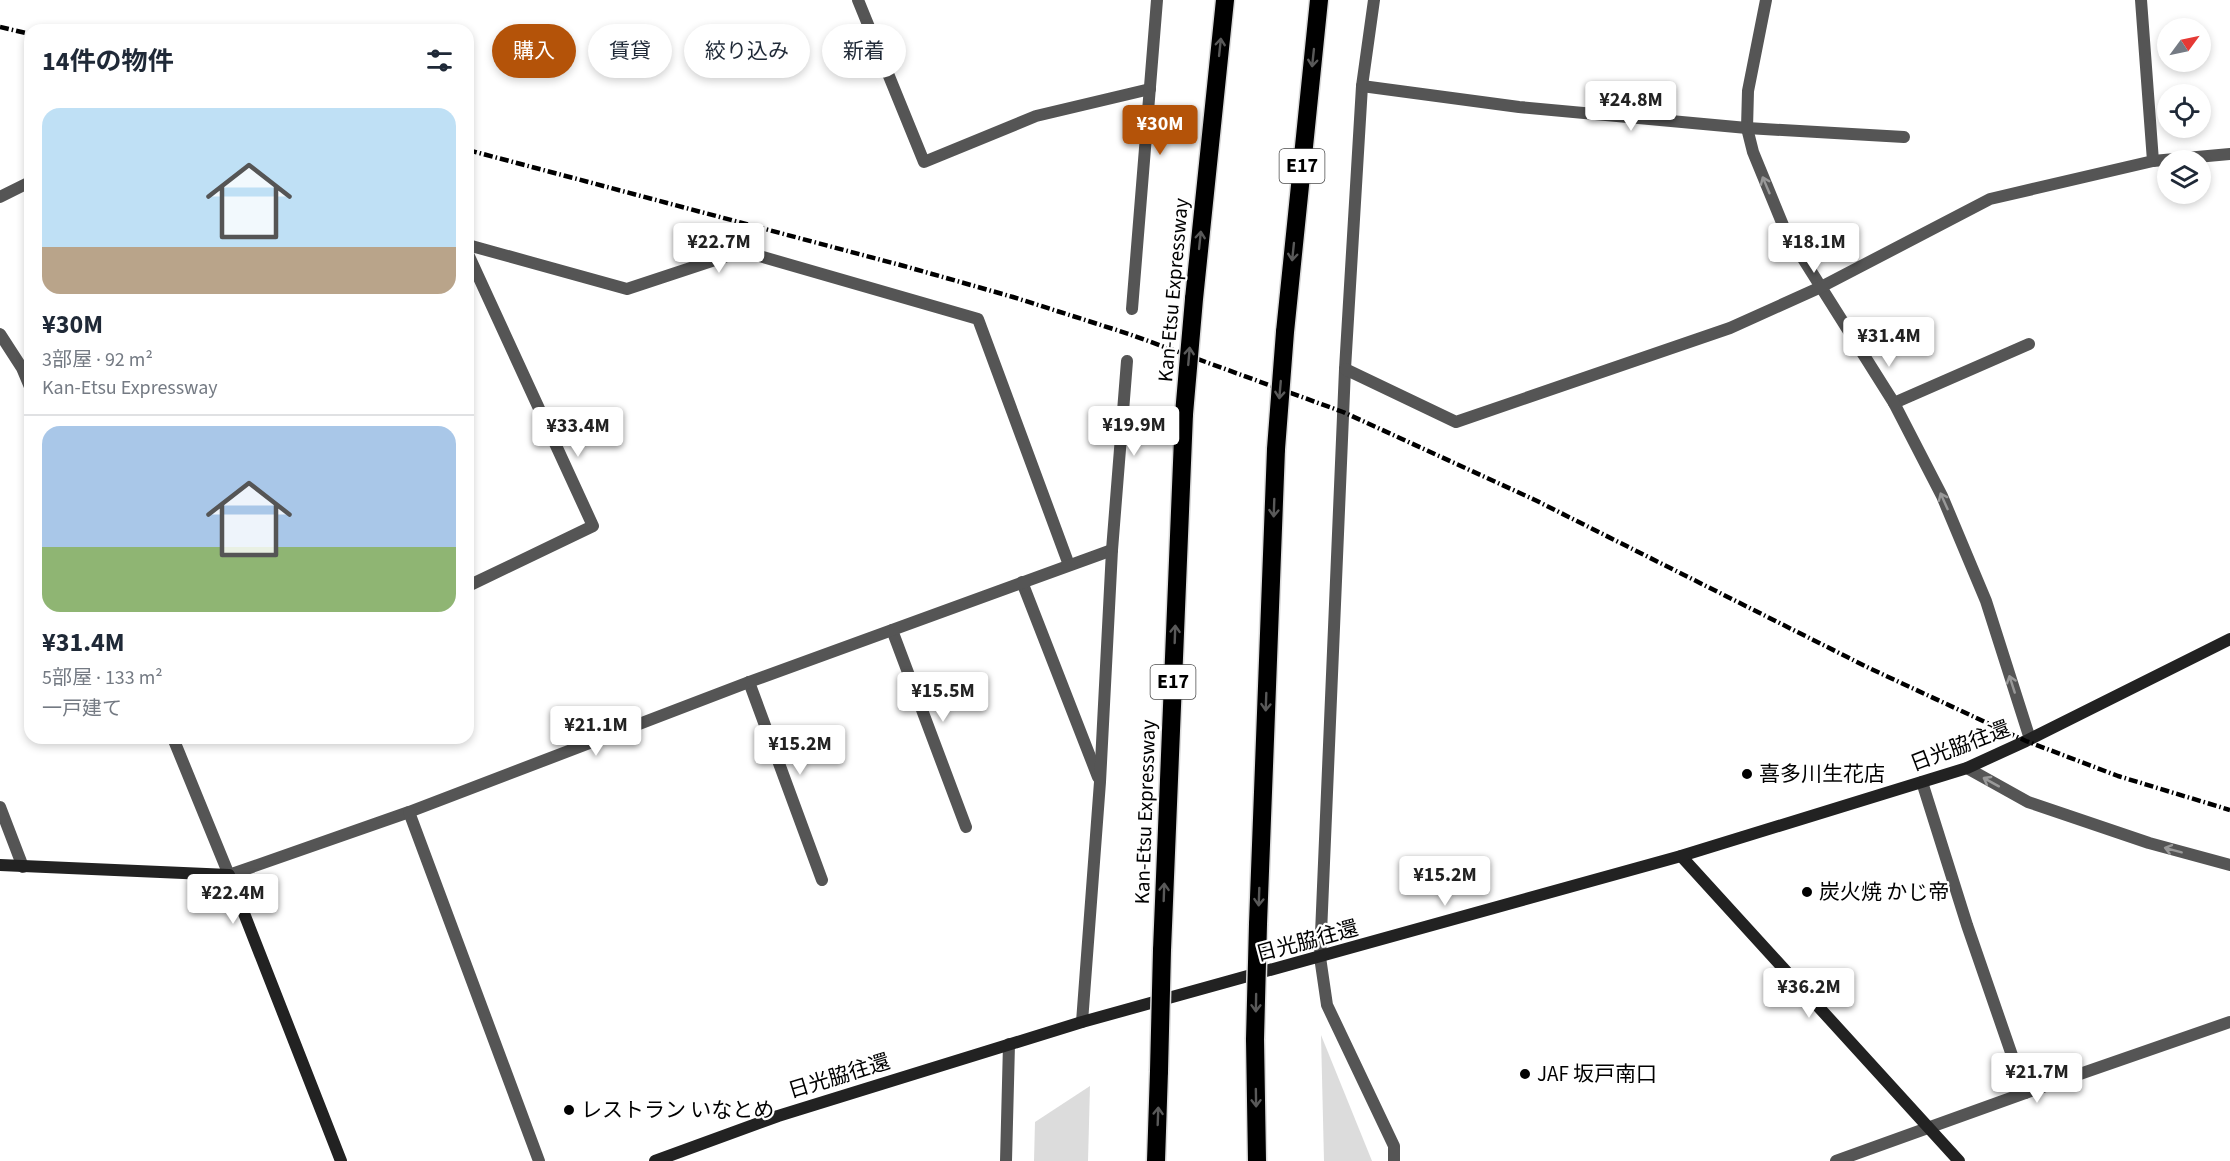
<!DOCTYPE html>
<html lang="ja">
<meta charset="utf-8">
<style>
:root{--surface:#fff;--page:#f6f6f7;--text:#1f2937;--muted:#747a83;--line:#e0e1e3;--accent:#b45309}
body{margin:0;font-family:"Source Sans 3","Noto Sans JP",sans-serif;background:var(--page);color:var(--text);height:100vh;display:flex;flex-direction:column;font-size:22px;white-space:nowrap}
*{box-sizing:border-box;margin:0}
p{font-size:20px;color:var(--muted)}
.icon{flex:none;width:33px;height:33px;fill:none;stroke:currentColor;stroke-width:2;stroke-linecap:round;stroke-linejoin:round}
.map{position:relative;flex:1;overflow:hidden}
.details{position:absolute;left:24px;top:24px;width:450px;height:720px;display:flex;flex-direction:column;background:var(--surface);border-radius:18px;box-shadow:0 3px 9px #0003}
.details>*{flex:none}
.top-card{position:absolute;left:492px;top:24px;width:570px;height:54px;display:flex;gap:12px}
.needle{width:39px;rotate:57deg}
.fabs{position:absolute;left:2157px;top:18px;display:grid;gap:12px}
.fabs a{display:grid;place-items:center;width:54px;height:54px;border-radius:50%;background:var(--surface);box-shadow:0 3px 9px #0003;font-size:30px}
.price{position:absolute;translate:-50% -51px;padding:0 14px;border-radius:6px;background:#fff;color:#222;font-size:20px;line-height:39px;filter:drop-shadow(0 2px 3px #0008)}
.price::after{content:'';position:absolute;left:50%;top:36px;width:18px;height:14px;margin-left:-9px;background:inherit;clip-path:polygon(0 0,100% 0,50% 100%)}
.price.on{background:var(--accent);color:#fff}
ul{padding:0;list-style:none}
li{display:grid;align-content:center;gap:12px;height:318px;padding:0 18px}
li+li{border-top:2px solid var(--line)}
li span{display:grid;place-items:center;height:186px;border-radius:18px;color:#555}
li>.icon{margin-inline-start:auto}
span .icon{width:108px;height:108px;fill:#fffc;stroke-width:1}
li b{font-size:26px}
h2{display:flex;justify-content:space-between;align-items:center;height:72px;padding:0 18px;font-size:26px}
.chip{padding:0 21px;border-radius:27px;background:var(--surface);box-shadow:0 3px 9px #0003;font-size:21px;line-height:54px}
.chip.on{background:var(--accent);color:#fff}
.map>svg:first-child{display:block}
.green{fill:#dcdcdc}
.lines{fill:none;stroke-linecap:round;stroke-linejoin:round}
.highway-casing{stroke:#dbdbdb;stroke-width:21}
.lane{stroke:#555;stroke-width:12}
.street{stroke:#555;stroke-width:12}
.secondary{stroke:#222;stroke-width:12}
.highway{stroke:#000;stroke-width:18}
.rail{stroke:#000;stroke-width:4.5;stroke-dasharray:9 3 1.5 3;stroke-linecap:butt}
.highway-bridge-casing{stroke:#dbdbdb;stroke-width:21;stroke-linecap:butt}
.highway-bridge{stroke:#000;stroke-width:18}
.oneway{stroke:#595959}
.oneway2{stroke:#999}
.poi-dot{fill:#000;stroke:#fff;stroke-width:2}
.labels{text-anchor:middle;dominant-baseline:central;stroke-width:4.5;stroke-linejoin:round;paint-order:stroke}
.shield{fill:#fff;stroke:#4c4c4c;stroke-width:1.5}
.shield-label{font-size:20px;font-weight:bold;fill:#000}
.street-label{font-size:21px;fill:#000;stroke:#fff}
.poi-label{font-size:21px;fill:#000;stroke:#fff;text-anchor:start}
</style>
<div class="map">
<svg width="2230" height="1161" viewBox="0 0 2230 1161">
<rect width="100%" height="100%" fill="#fff"/>
<g class="green">
<path d="M1321,1035L1372,1161H1324Z"/>
<path d="M1090,1086L1088,1161H1034L1035,1122Z"/>
</g>
<g class="lines">
<defs>
<g id="highway">
<path d="M1194,299L1225,0"/>
<path d="M1285,332L1319,0"/>
<path d="M1258,924L1276,449"/>
<path d="M1162,950L1184,414"/>
<path d="M1255,1039L1257,1161"/>
<path d="M1156,1161L1159,1071"/>
</g>
</defs>
<use href="#highway" class="highway-casing"/>
<path class="lane" d="M1894,403L2029,344"/>
<g class="street">
<path d="M858,0L924,162L1036,116L1150,89"/>
<path d="M1374,0L1362,86L1345,369L1320,957L1327,1005L1394,1146V1161"/>
<path d="M1766,0L1748,91L1747,128L1753,152L1785,230L1894,403L1942,496L1986,601L2030,739"/>
<path d="M1362,86L1519,107L1747,128L1904,137"/>
<path d="M2153,161L2230,154"/>
<path d="M0,197L30,182"/>
<path d="M468,245L627,289L742,251L978,319L1069,565"/>
<path d="M468,254L593,526L468,586"/>
<path d="M1132,309L1157,0"/>
<path d="M0,334L22,368L30,387"/>
<path d="M1345,369L1456,422L1730,328L1821,287L1990,199L2153,161L2141,0"/>
<path d="M1022,582L1098,777"/>
<path d="M892,630L966,827"/>
<path d="M749,682L822,880"/>
<path d="M173,738L229,875L409,812L749,682L1112,550"/>
<path d="M1967,768L2028,802L2149,843L2230,865"/>
<path d="M1922,782L1967,925L2025,1093"/>
<path d="M0,807L23,867"/>
<path d="M409,812L539,1161"/>
<path d="M1082,1022L1100,782L1112,550L1127,361"/>
<path d="M1006,1161L1009,1044"/>
<path d="M1836,1161L2025,1093L2230,1022"/>
</g>
<g class="secondary">
<path d="M1681,856L1959,1161"/>
<path d="M0,865L229,875L341,1161"/>
<path d="M655,1161L778,1116L1082,1022L1681,856L1967,768L2026,741L2230,639"/>
</g>
<use href="#highway" class="highway"/>
<g class="rail">
<path d="M0,27L30,34"/>
<path d="M468,150L904,266L1013,297L1129,334L1343,412L1535,500L1869,668L2026,741L2118,776L2230,810"/>
</g>
<defs>
<g id="highway-bridge">
<path d="M1184,414L1194,299"/>
<path d="M1276,449L1285,332"/>
<path d="M1255,1039L1258,924"/>
<path d="M1159,1071L1162,950"/>
</g>
</defs>
<use href="#highway-bridge" class="highway-bridge-casing"/>
<use href="#highway-bridge" class="highway-bridge"/>
</g>
<defs><path id="oneway-shaft" d="M-6 0H5M1.5-3L5.5 0L1.5 3" fill="none" stroke-width="1.6" stroke-linecap="round" stroke-linejoin="round" transform="scale(1.5)"/></defs>
<g class="oneway">
<use href="#oneway-shaft" transform="translate(1220 47) rotate(-84)"/>
<use href="#oneway-shaft" transform="translate(1313 58) rotate(96)"/>
<use href="#oneway-shaft" transform="translate(1200 240) rotate(-84)"/>
<use href="#oneway-shaft" transform="translate(1293 252) rotate(96)"/>
<use href="#oneway-shaft" transform="translate(1189 356) rotate(-85)"/>
<use href="#oneway-shaft" transform="translate(1280 390) rotate(95)"/>
<use href="#oneway-shaft" transform="translate(1274 508) rotate(92)"/>
<use href="#oneway-shaft" transform="translate(1175 634) rotate(-88)"/>
<use href="#oneway-shaft" transform="translate(1266 702) rotate(92)"/>
<use href="#oneway-shaft" transform="translate(1164 892) rotate(-88)"/>
<use href="#oneway-shaft" transform="translate(1259 897) rotate(92)"/>
<use href="#oneway-shaft" transform="translate(1256 1003) rotate(91)"/>
<use href="#oneway-shaft" transform="translate(1256 1098) rotate(89)"/>
<use href="#oneway-shaft" transform="translate(1158 1116) rotate(-88)"/>
</g>
<g class="oneway2">
<use href="#oneway-shaft" transform="translate(1766 185) rotate(-113)"/>
<use href="#oneway-shaft" transform="translate(1944 501) rotate(-114)"/>
<use href="#oneway-shaft" transform="translate(2012 684) rotate(-108)"/>
<use href="#oneway-shaft" transform="translate(1991 782) rotate(-151)"/>
<use href="#oneway-shaft" transform="translate(2173 850) rotate(-165)"/>
</g>
<g class="poi-dot">
<circle cx="1747" cy="774" r="6"/>
<circle cx="1807" cy="892" r="6"/>
<circle cx="1525" cy="1074" r="6"/>
<circle cx="569" cy="1110" r="6"/>
</g>
<g class="labels">
<g class="shield">
<rect x="1279.5" y="149" width="45" height="34" rx="4.5"/>
<rect x="1150.5" y="665" width="45" height="34" rx="4.5"/>
</g>
<g class="shield-label">
<text x="1302" y="166">E17</text>
<text x="1173" y="682">E17</text>
</g>
<g class="street-label">
<text transform="translate(1173 290) rotate(-85)">Kan-Etsu Expressway</text>
<text transform="translate(1960 746) rotate(-21)">日光脇往還</text>
<text transform="translate(1145 812) rotate(-88)">Kan-Etsu Expressway</text>
<text transform="translate(1307 941) rotate(-15)">日光脇往還</text>
<text transform="translate(839 1076) rotate(-17)">日光脇往還</text>
</g>
<g class="poi-label">
<text x="1759" y="774">喜多川生花店</text>
<text x="1819" y="892">炭火焼 かじ帝</text>
<text x="1537" y="1074">JAF 坂戸南口</text>
<text x="581" y="1110">レストラン いなとめ</text>
</g>
</g>
</svg>
<div class="fabs">
<a><svg class="needle" viewBox="-14 -14 28 28"><path d="M0-13l5 13h-10z" fill="#e53935"/><path d="M0 13l5-13h-10z" fill="#747a83"/></svg></a>
<a><svg class="icon" aria-label="locate" viewBox="0 0 24 24"><circle cx="12" cy="12" r="6"/><path d="M12 2v4M12 18v4M2 12h4M18 12h4"/></svg></a>
<a><svg class="icon" aria-label="layers" viewBox="0 0 24 24"><path d="M12 4l9 5-9 5-9-5zM3 14l9 5 9-5"/></svg></a>
</div>
<b class="price" style="left:1631px;top:132px">¥24.8M</b>
<b class="price on" style="left:1160px;top:156px">¥30M</b>
<b class="price" style="left:719px;top:274px">¥22.7M</b>
<b class="price" style="left:1814px;top:274px">¥18.1M</b>
<b class="price" style="left:1889px;top:368px">¥31.4M</b>
<b class="price" style="left:1134px;top:457px">¥19.9M</b>
<b class="price" style="left:578px;top:458px">¥33.4M</b>
<b class="price" style="left:943px;top:723px">¥15.5M</b>
<b class="price" style="left:596px;top:757px">¥21.1M</b>
<b class="price" style="left:800px;top:776px">¥15.2M</b>
<b class="price" style="left:1445px;top:907px">¥15.2M</b>
<b class="price" style="left:233px;top:925px">¥22.4M</b>
<b class="price" style="left:1809px;top:1019px">¥36.2M</b>
<b class="price" style="left:2037px;top:1104px">¥21.7M</b>
<div class="top-card">
<a class="chip on">購入</a>
<a class="chip">賃貸</a>
<a class="chip">絞り込み</a>
<a class="chip">新着</a>
</div>
<section class="details">
<h2>14件の物件<svg class="icon" aria-label="filters" viewBox="0 0 24 24"><path d="M4 7h16M4 17h16"/><circle cx="9" cy="7" r="2"/><circle cx="15" cy="17" r="2"/></svg></h2>
<ul>
<li><span style="background:linear-gradient(#bfe0f5 75%,#b9a48a 0)"><svg class="icon" aria-label="home" viewBox="0 0 24 24"><path d="M3 11l9-7 9 7M6 9v11h12V9"/></svg></span><div><b>¥30M</b><p>3部屋 · 92 m²</p><p>Kan-Etsu Expressway</p></div></li>
<li><span style="background:linear-gradient(#a9c7e8 65%,#8fb573 0)"><svg class="icon" aria-label="home" viewBox="0 0 24 24"><path d="M3 11l9-7 9 7M6 9v11h12V9"/></svg></span><div><b>¥31.4M</b><p>5部屋 · 133 m²</p><p>一戸建て</p></div></li>
</ul>
</section>
</div>
